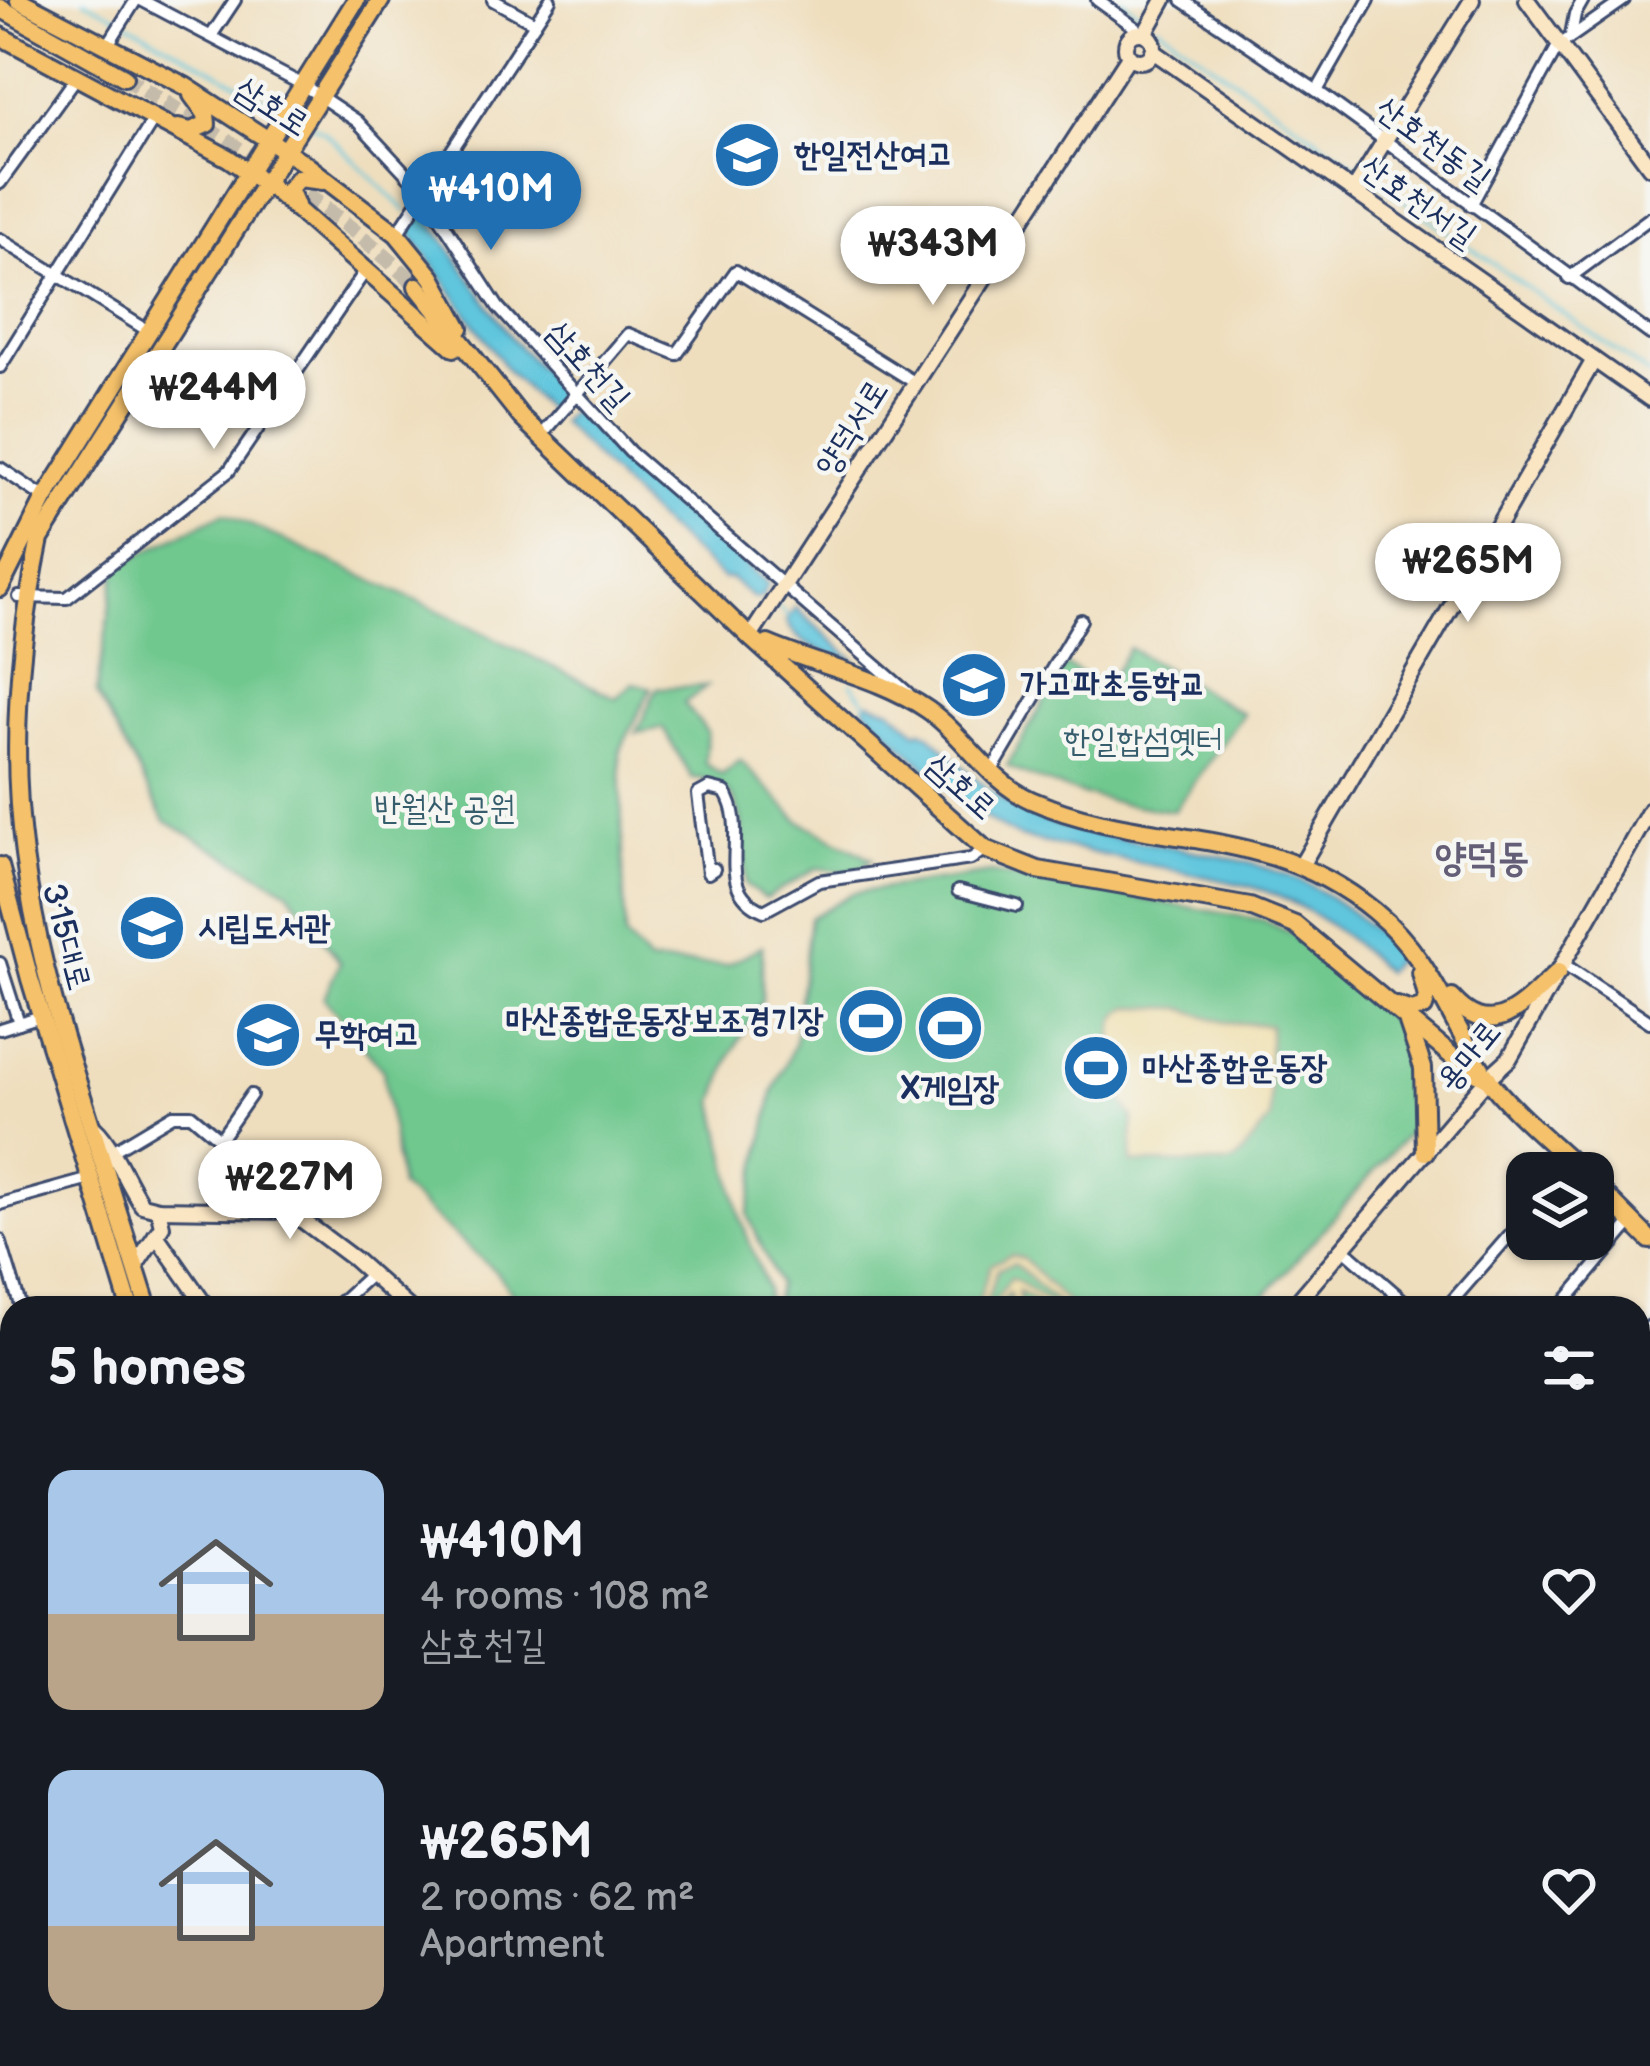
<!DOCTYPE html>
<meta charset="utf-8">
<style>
:root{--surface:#171b24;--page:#20242c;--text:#f1f3f6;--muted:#9ea1a6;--accent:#1f6fb2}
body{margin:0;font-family:"Balsamiq Sans","Poor Story",sans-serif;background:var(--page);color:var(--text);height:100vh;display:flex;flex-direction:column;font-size:45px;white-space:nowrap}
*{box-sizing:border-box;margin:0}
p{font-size:39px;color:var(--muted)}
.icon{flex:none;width:66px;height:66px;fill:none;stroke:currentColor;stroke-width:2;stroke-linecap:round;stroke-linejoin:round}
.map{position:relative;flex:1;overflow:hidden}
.sheet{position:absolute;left:0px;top:1296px;width:1650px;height:771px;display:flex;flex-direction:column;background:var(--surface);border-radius:36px 36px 0 0;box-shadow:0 3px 9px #0004}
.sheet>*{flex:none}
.tools{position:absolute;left:1506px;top:1152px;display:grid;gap:24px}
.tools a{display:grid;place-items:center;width:108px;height:108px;border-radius:24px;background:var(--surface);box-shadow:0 3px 9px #0004;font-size:60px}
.price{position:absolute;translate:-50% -102px;padding:0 27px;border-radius:42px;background:#fff;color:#222;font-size:39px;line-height:78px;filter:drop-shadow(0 3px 6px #0008)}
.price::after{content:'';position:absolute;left:50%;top:72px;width:36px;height:27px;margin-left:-18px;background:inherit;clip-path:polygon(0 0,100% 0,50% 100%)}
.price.selected{background:var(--accent);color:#fff}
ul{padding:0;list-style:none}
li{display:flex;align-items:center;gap:36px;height:300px;padding:0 48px}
li span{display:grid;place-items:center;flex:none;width:336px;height:240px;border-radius:24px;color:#555}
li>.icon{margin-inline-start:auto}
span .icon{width:144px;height:144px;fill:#fffc;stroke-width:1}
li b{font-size:51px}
h2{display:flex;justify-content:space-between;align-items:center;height:144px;padding:0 48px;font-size:51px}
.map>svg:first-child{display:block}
.green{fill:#70c88e;stroke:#467c76;stroke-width:3}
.sand{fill:#eeda9e;stroke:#84847e;stroke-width:3}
.water{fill:#60c6dd;stroke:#3e7a9e;stroke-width:3}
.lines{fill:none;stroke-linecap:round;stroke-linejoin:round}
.stream{stroke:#60c6dd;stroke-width:3}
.primary-tunnel{stroke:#c5bbaa;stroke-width:16;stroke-dasharray:16 8;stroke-linecap:butt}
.street-casing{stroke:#3b496c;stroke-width:16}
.secondary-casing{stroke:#3b496c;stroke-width:20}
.primary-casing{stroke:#3b496c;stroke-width:22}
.street{stroke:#fff;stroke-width:10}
.secondary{stroke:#fbe6c4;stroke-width:14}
.primary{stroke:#f5c16b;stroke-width:16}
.labels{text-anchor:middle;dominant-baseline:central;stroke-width:9;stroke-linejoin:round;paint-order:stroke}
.street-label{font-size:33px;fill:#1b2f5e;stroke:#f6f6f2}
.poi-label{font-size:33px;font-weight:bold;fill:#1b2f5e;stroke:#f6f6f2;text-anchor:start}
.park-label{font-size:33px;fill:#355d6c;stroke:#f6f6f2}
.quarter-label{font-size:39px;font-weight:bold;fill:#645e77;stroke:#f6f6f2}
</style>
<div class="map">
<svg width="1650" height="2066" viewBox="0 0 1650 2066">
<rect width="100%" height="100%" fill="#f6f6f2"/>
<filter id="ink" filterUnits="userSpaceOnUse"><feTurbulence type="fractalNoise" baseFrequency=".00833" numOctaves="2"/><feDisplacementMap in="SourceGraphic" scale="24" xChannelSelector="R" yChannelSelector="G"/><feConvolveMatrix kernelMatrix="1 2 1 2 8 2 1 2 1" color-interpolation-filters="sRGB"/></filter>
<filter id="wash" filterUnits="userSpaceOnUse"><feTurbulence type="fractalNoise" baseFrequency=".004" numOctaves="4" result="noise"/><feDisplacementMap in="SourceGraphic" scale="48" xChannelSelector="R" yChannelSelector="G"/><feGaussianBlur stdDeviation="2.7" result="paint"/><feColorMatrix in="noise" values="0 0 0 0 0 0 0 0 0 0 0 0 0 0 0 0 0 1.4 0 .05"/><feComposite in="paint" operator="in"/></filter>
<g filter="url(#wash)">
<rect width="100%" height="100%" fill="#efdebd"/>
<g class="green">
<path d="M224,513L446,614L616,698L634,683L651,688L620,751L625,937L649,963L727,965L762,946V1000L731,1054L715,1102L740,1217L767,1289L766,1308H523L496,1272L400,1187L383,1070L324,998L340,962L288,890L165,821L96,693L117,566Z"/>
<path d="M1129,648L1243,714L1174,811C1115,805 1061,792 1007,766L1065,665L1105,687Z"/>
<path d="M707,686L684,703L707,732L705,763L722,775L740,760L798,820L872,859L854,873L817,868L765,899L746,885C742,841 751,778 692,778L663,728L636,733L657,688Z"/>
<path d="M991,873L1263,920L1309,942L1404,1022L1412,1128L1254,1308H774L778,1284L748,1215L773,1093L795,1042L810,918L853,893Z"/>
<path d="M673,2055H745L762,2066H663Z"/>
</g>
<g class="sand">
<path d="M1130,1007L1181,1008L1224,1022L1269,1025L1270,1119L1237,1160L1226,1164L1132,1163L1133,1117C1118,1102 1108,1042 1116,1021C1119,1013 1123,1012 1130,1007Z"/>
<path d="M1011,1255L1022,1258L1072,1308H1062L1014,1263L998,1269L984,1308H976L991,1265Z"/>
<path d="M1010,1278L1016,1280L1056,1308H1036L1037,1303L1018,1291L1021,1308H1013L1009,1293L998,1308H991Z"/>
</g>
<g class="water">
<path d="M423,209L512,339L565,396L550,413L508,371L409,231Z"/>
<path d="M575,406L650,483L768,584L761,598H753L730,578L723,579L655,518L560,422Z"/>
<path d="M796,607L802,614L856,661C830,653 798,649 787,621Z"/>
<path d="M869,702L891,709L917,732L921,730L929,734C960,763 990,797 1029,815C1063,830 1101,835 1137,841C1251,861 1316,867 1399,956L1385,972C1346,933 1307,904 1254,887L1019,837C960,809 911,752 864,707Z"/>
</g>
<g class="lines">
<g class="stream">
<path d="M84,0L120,18"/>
<path d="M1122,0L1149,20"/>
<path d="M128,23L282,108"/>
<path d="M1157,25L1360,169"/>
<path d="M312,125L325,132L406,211"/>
<path d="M1368,175L1650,375"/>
<path d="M776,605L791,619"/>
<path d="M851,683L867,704"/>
</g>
</g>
</g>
<g filter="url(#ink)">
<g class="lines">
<path class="primary-tunnel" d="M124,77C226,141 330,202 417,286"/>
<defs>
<g id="street">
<path d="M141,0L303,85L357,121L424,193L498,307L630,452L908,693"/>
<path d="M493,0L535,23"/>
<path d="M1097,0L1143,33"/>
<path d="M1182,0L1317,91L1650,334"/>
<path d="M1571,35L1575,14L1583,0"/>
<path d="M211,36L235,0"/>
<path d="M107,46L136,0"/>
<path d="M1317,91L1369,0"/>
<path d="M0,183L76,78"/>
<path d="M1471,205L1558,46L1624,0"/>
<path d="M397,234L550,0"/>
<path d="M0,239L150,332"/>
<path d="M1569,278L1650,218"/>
<path d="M0,367L155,117"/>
<path d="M542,435L628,334L677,354L736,271L914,382"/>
<path d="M0,468L45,498"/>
<path d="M19,597L67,598L229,471L366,270"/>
<path d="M991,772L1081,620"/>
<path d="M714,869L708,873L698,794L709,788L725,792C752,835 710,887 764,911L819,881L971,859L985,849"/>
<path d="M958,891L1017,906"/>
<path d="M0,963L19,1023"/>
<path d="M1563,964L1650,1022"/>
<path d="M0,1029L41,1016"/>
<path d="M221,1138L251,1095"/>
<path d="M111,1152L173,1115H191L284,1193L290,1211"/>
<path d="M0,1204L90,1179"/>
<path d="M0,1240L21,1308"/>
<path d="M1343,1248L1412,1308"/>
<path d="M334,1308L370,1275"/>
<path d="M1446,1308L1527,1215"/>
<path d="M1560,1308L1632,1222"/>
<path d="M1638,1341L1650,1326"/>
<path d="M1638,1404L1650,1402"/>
<path d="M0,1443L12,1444"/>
<path d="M1638,1593H1650"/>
<path d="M0,1714L12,1573"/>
<path d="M0,1739L12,1741"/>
<path d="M1638,1842L1650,1841"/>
<path d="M1638,1941H1650"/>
<path d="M0,1942L12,1876"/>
<path d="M251,2055L254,2066"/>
<path d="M476,2055L479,2066"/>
<path d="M752,2055L779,2066"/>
<path d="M1018,2055L1031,2066"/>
<path d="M1148,2055L1161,2066"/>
<path d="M892,2056L904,2066"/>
<path d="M62,2066L64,2055"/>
<path d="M145,2066L147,2055"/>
<path d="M520,2066L540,2059L552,2066"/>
<path d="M1336,2066L1337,2055"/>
<path d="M1617,2066L1618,2055"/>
</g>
<g id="secondary">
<path d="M1527,0L1650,167"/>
<circle cx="1140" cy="47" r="14"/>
<path d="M1145,34L1164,0"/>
<path d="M1153,51L1650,399"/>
<path d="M1354,190L1472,0"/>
<path d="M750,637L1129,56"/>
<path d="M1302,864L1594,360"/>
<path d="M91,1126C108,1135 128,1185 142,1205L158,1209L290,1211L354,1259L409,1308"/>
<path d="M156,1235L207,1308"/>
<path d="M135,1266L162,1226L158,1209"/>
<path d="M1292,1308L1488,1078L1509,1059L1650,810"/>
<path d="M1638,2029H1650"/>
<path d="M538,2066L541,2055"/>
<path d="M648,2066L657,2055"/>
</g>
<g id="primary">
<path d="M19,0L185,86L304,163L397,234L432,277L460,328"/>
<path d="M0,8L124,77"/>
<path d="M0,36L228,158L277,192L454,348"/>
<path d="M178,128L191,131L207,124L206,114L192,95"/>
<path d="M296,205L289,189L298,178L323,181"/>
<path d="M417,286L521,417L750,637L985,849L1038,870L1250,907L1295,925L1465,1067L1488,1078"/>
<path d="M0,588L45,498L356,0"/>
<path d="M768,644C819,666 882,678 928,710C965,736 988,781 1031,800C1148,851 1265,821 1374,911C1432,958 1447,1017 1486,1076C1509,1109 1553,1144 1583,1173"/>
<path d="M0,866L30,979L130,1308"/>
<path d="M1452,998C1493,1045 1525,1002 1558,972"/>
<path d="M1397,1006L1412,1011L1424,1007L1427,997L1421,973"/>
<path d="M1408,1023L1423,1068L1425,1152"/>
<path d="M1593,1183L1650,1240"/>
<path d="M148,1308C123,1227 97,1145 72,1064C13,877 0,731 40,539L381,0"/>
<path d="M360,2055L363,2066"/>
<path d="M378,2055L381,2066"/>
</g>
</defs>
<use href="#street" class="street-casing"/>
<use href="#secondary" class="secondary-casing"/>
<use href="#primary" class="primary-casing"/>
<use href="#street" class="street"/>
<use href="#secondary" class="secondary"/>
<use href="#primary" class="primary"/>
</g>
</g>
<defs>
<symbol id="school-disc" viewBox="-11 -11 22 22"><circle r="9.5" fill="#1f6fb2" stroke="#f6f6f2"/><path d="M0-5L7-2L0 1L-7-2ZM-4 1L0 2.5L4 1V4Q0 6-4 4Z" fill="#fff"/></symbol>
<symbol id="stadium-disc" viewBox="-11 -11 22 22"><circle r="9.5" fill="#1f6fb2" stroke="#f6f6f2"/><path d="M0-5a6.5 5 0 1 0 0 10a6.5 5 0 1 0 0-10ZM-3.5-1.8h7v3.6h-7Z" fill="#fff"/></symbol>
</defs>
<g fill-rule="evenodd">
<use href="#school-disc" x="709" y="117" width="76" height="76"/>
<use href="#school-disc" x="936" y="647" width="76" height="76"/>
<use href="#school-disc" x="114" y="890" width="76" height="76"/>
<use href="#stadium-disc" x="833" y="983" width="76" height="76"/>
<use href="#stadium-disc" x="912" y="990" width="76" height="76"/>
<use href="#school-disc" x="230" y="997" width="76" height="76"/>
<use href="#stadium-disc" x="1058" y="1030" width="76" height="76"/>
</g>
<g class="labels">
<g class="street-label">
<text transform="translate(272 107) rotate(33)">삼호로</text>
<text transform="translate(1433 144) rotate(36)">산호천동길</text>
<text transform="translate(1418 202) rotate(35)">산호천서길</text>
<text transform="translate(588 366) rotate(48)">삼호천길</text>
<text transform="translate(852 428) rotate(-58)">양덕서로</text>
<text transform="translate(961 787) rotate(42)">삼호로</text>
<text transform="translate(66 937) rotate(75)">3·15대로</text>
<text transform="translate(1469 1056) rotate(-51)">용마로</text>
</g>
<g class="poi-label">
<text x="794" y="155">한일전산여고</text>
<text x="1020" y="685">가고파초등학교</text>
<text x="198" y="928">시립도서관</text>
<text x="824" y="1021" text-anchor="end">마산종합운동장보조경기장</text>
<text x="314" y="1035">무학여고</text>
<text x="1142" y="1068">마산종합운동장</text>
<text x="950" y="1089" text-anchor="middle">X게임장</text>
</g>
<g class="park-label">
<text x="1143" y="741">한일합섬옛터</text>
<text x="445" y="809">반월산 공원</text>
</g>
<g class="quarter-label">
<text x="1482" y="858">양덕동</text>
</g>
</g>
</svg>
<div class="tools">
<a><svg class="icon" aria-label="layers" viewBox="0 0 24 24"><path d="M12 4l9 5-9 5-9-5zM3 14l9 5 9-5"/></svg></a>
</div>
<b class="price selected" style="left:491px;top:253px">₩410M</b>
<b class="price" style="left:933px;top:308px">₩343M</b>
<b class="price" style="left:214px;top:452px">₩244M</b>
<b class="price" style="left:1468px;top:625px">₩265M</b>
<b class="price" style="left:290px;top:1242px">₩227M</b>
<section class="sheet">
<h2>5 homes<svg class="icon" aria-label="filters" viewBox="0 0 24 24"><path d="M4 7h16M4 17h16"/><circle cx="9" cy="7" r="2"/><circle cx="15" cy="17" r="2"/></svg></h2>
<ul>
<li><span style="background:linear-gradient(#a9c7e8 60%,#b9a48a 0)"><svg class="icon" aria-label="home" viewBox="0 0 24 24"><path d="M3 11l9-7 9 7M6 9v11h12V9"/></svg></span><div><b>₩410M</b><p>4 rooms · 108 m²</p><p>삼호천길</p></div><svg class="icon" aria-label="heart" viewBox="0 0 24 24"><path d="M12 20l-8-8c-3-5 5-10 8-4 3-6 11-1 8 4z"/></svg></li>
<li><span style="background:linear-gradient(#a9c7e8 65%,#b9a48a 0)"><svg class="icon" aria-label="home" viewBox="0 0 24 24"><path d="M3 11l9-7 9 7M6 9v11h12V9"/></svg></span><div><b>₩265M</b><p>2 rooms · 62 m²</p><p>Apartment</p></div><svg class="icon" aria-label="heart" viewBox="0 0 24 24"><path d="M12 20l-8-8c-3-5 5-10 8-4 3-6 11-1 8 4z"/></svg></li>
</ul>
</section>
</div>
